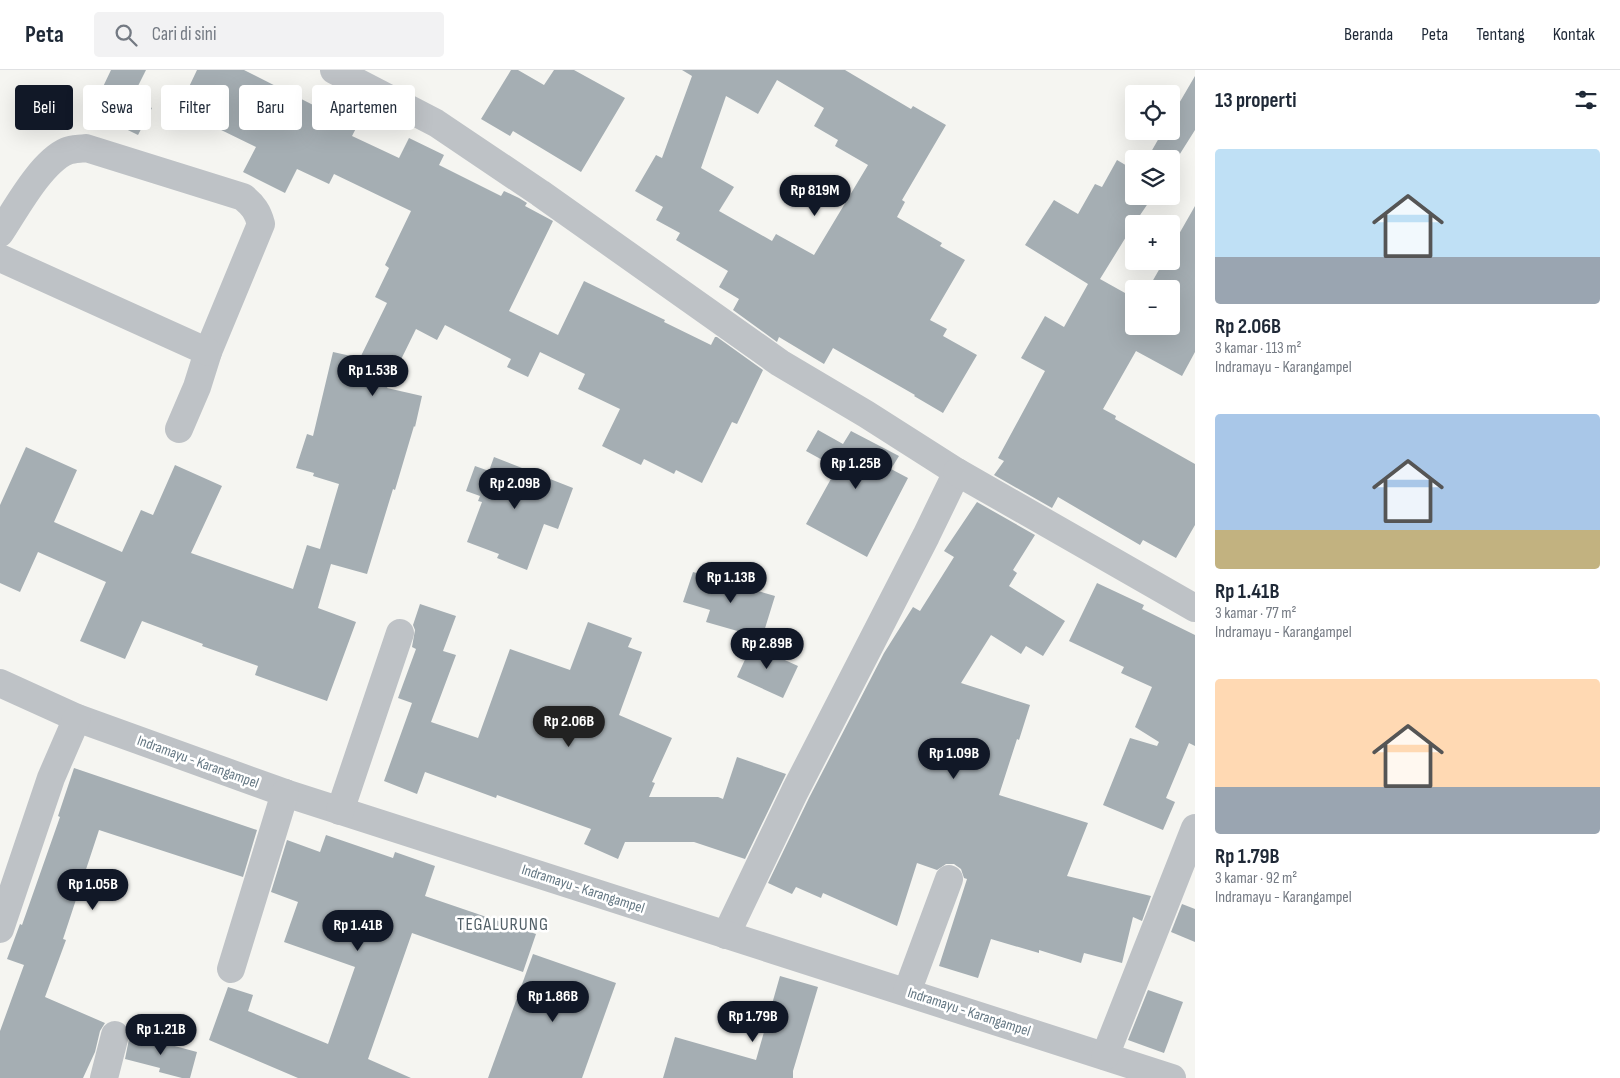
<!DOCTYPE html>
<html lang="id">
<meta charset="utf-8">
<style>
:root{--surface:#fff;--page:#f2f2f3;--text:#1f2937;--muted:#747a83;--line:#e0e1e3;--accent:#111827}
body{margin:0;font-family:"Sofia Sans Condensed",sans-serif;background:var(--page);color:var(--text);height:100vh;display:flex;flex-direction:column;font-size:19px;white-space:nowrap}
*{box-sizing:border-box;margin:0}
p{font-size:16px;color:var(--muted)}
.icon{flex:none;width:28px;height:28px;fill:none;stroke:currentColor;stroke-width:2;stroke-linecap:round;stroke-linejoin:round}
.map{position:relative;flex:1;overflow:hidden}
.details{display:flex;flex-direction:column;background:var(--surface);width:425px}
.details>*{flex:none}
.top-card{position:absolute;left:15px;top:15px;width:475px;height:45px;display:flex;gap:10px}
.controls{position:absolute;left:1125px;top:15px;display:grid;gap:10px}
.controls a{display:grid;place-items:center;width:55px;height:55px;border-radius:5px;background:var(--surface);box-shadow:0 5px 20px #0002;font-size:25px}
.price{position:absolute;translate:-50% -42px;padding:0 11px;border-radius:18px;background:var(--accent);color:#fff;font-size:16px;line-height:32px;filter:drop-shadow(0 1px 2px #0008)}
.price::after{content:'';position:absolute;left:50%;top:30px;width:15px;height:11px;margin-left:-8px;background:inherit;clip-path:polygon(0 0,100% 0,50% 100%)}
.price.current{background:#222;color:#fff}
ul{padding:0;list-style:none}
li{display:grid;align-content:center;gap:10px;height:265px;padding:0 20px}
li span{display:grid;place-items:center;height:155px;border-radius:5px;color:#555}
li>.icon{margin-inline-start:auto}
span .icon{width:90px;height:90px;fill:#fffc;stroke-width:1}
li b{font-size:21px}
h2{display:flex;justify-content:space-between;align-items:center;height:60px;padding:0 20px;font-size:21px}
.chip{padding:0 18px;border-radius:5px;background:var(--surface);box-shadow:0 5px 20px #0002;font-size:18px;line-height:45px}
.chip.current{background:var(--accent);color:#fff}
header{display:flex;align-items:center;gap:30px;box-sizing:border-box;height:70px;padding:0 25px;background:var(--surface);border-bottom:1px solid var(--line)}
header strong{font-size:24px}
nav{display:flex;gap:28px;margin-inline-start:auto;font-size:18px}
.search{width:350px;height:45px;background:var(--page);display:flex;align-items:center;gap:12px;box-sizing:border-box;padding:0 18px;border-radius:5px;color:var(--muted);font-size:19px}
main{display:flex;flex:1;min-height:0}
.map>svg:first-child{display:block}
.building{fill:#a5aeb3;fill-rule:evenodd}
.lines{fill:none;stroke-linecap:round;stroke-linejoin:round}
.minor{stroke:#bec2c6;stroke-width:28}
.labels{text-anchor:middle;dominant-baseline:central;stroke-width:5;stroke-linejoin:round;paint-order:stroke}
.street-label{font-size:15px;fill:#647783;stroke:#fff}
.quarter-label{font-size:18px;letter-spacing:1px;fill:#526068;stroke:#fff}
</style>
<header>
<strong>Peta</strong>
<div class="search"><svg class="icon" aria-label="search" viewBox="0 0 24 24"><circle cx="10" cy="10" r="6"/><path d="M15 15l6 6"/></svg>Cari di sini</div>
<nav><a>Beranda</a><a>Peta</a><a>Tentang</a><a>Kontak</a></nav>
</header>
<main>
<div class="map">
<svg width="1195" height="1008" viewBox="0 0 1195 1008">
<rect width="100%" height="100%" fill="#f5f5f1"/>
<g class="building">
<path d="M111,0H146L132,28L152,38L138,65L91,42Z"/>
<path d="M197,0H244L321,39L329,23L365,41L352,66L399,88L409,68L444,85L439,95L501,126L504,121L519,128L527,133L525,136L553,151L509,241L558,265L584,211L665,250L664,252L711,275L715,267H717L763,300L737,354L732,352L702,413L676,400L674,404L644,389L641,395L602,376L620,339L578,319L585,304L540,282L528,307L507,297L511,289L445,255L437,270L416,259L387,318L422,326L415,357L414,356L395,420L393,419L367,504L331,494L318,538L356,552L327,631L255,605L258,596L202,576L203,574L142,551L125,589L80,571L106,512L38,482L20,522L0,513V435L26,377L77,400L54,452L122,482L141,440L153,445L175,395L222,416L191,483L293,519L307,475L320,479L339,414L313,406L314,403L296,398L307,364L313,366L333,282L360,288L387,233L375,227L389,198L385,195L411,141L334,104L329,114L297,99L285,123L243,102L256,77L215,57L213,59L177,42Z"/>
<path d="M511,0H518L544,15L554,0H574L625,28L581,102L513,61L510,66L481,49Z"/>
<path d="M682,0H845L911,39L913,36L946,55L902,130L905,132L897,147L942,173L940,176L965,190L930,250L947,259L943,266L977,285L943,343L914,326L915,325L833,278L824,294L779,267L777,272L733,240L739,229L719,217L728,201L676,170L680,163L656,150L663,137L635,121L656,85L662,88L692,6ZM777,10L824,38L814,56L838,70L835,76L868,95L814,185L776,164L772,171L719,141L734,117L701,98L726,26L758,44Z"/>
<path d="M1195,6V60L1171,98V89H1147L1163,61H1171V47Z"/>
<path d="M1117,90L1134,100V126H1153L1134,154L1100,209L1134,228V256H1171V219H1148L1164,191H1171V178L1195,136V282L1182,306L1136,281L1103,339L1116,346L1115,349L1195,394V455L1176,488L1143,470L1140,475L1058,427L1052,438L994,405L1004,391L998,388L1045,301L1021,288L1045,246L1064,257L1088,214L1025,175L1054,130L1078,144L1095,114L1102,117Z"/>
<path d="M818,360L843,374L851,361L899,386L891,399L908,408L867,487L806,454L837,398L806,381Z"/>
<path d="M494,387L573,418L558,459L544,454L527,500L497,488L499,484L467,472L482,432L478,431L480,426L466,421L475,396L489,401Z"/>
<path d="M977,432L1035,465L1013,500L1017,503L1009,516L1065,551L1043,586L1026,576L1021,584L991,565L961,613L1030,635L1019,670L1017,669L999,725L1088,753L1067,806L1151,826L1142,851L1133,847L1122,893L1084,883L1081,893L1039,880V883L991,869L978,908L939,896L967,809L964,808L961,799L954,794H946L937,800L917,793L897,856L823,823L821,828L796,817L792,824L768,813L809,728L884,583L913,537L920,541L954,487L944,481Z"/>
<path d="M693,502L775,526L762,568L706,552L710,540L683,532Z"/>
<path d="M1097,513L1144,535L1142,539L1195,565V676L1189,673L1166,728L1175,732L1163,760L1103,735L1130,668L1157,676L1159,672L1135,657L1152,617L1121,603L1124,597L1069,571Z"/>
<path d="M420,534L456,546L443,581L456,585L431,652L478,668L510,579L570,600L588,552L632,568L628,577L642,582L619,645L672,668L652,712L655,713L649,727H718L723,729L737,687L786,704L745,789L694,772H625L618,789L584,774L591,759L497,725L496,728L425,702L417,724L384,711L412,633L398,628L416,579L412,577L415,560L413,555Z"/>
<path d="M754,570L778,581L776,586L798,596L783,628L737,607Z"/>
<path d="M74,698L257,760L243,807L99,760L63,869L66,870L45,927L105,953L100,961L95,982L83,1008H0V961L24,895L7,889L20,854L22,855L60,747L58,746Z"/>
<path d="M326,765L393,788L395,782L435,796L425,826L536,864L523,902L412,863L368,989L411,1008H298L209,970L228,917L253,925L248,941L328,974L355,897L284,872L298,832L271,822L287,770L320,782Z"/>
<path d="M1182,834L1195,839V872L1171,862Z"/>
<path d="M533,884L616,913L582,1008H488Z"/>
<path d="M780,906L818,917L793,1001V1008H663L675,967L756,990Z"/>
<path d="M1148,920L1183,932L1164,983L1128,970Z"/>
<path d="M130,964L197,982L190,1008H182L159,1002L160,998L125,989Z"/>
</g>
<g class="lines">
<g class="minor">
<path d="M334,0L436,53L540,123L780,293L866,344L957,402L926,466L795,721L726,865"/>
<path d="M0,163C16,139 41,92 67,81C72,79 80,79 86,78L243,127C253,135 258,142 261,154L208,282L197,317L179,359"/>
<path d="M0,188L208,282"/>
<path d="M957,402L1195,538"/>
<path d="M0,613L77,648L285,723L1172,1008"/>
<path d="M340,741L400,563"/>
<path d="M0,859L51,708L77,648"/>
<path d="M231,899L285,723"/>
<path d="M907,922L949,809"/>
<path d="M1105,986L1195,758"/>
<path d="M104,1008L115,965"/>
</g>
</g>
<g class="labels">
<g class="street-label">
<text transform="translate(198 692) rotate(20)">Indramayu - Karangampel</text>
<text transform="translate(583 819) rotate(18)">Indramayu - Karangampel</text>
<text transform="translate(969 942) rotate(18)">Indramayu - Karangampel</text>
</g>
<g class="quarter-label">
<text x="503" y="854">TEGALURUNG</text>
</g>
</g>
</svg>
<div class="controls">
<a><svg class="icon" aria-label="locate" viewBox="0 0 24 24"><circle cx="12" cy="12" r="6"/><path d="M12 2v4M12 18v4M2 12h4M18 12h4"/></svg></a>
<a><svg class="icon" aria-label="layers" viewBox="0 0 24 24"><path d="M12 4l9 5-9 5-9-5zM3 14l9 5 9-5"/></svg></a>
<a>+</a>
<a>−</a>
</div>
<b class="price" style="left:815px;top:147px">Rp 819M</b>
<b class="price" style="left:373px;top:327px">Rp 1.53B</b>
<b class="price" style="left:856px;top:420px">Rp 1.25B</b>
<b class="price" style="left:515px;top:440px">Rp 2.09B</b>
<b class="price" style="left:731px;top:534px">Rp 1.13B</b>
<b class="price" style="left:767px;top:600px">Rp 2.89B</b>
<b class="price current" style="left:569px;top:678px">Rp 2.06B</b>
<b class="price" style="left:954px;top:710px">Rp 1.09B</b>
<b class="price" style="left:93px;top:841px">Rp 1.05B</b>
<b class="price" style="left:358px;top:882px">Rp 1.41B</b>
<b class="price" style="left:553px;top:953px">Rp 1.86B</b>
<b class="price" style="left:753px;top:973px">Rp 1.79B</b>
<b class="price" style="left:161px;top:986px">Rp 1.21B</b>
<div class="top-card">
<a class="chip current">Beli</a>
<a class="chip">Sewa</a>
<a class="chip">Filter</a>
<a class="chip">Baru</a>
<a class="chip">Apartemen</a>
</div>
</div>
<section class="details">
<h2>13 properti<svg class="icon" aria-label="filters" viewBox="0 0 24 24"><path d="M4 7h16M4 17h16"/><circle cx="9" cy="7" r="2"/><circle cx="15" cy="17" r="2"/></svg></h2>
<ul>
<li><span style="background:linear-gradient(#bfe0f5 70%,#9aa5b1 0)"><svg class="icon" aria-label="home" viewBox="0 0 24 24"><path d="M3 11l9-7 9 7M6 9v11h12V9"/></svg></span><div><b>Rp 2.06B</b><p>3 kamar · 113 m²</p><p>Indramayu - Karangampel</p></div></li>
<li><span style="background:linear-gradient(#a9c7e8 75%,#c2b280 0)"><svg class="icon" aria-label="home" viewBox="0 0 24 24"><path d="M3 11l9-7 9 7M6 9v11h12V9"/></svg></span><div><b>Rp 1.41B</b><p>3 kamar · 77 m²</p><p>Indramayu - Karangampel</p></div></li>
<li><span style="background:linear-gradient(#ffd9b3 70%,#9aa5b1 0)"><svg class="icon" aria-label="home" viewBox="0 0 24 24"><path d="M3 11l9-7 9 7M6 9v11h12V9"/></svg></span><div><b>Rp 1.79B</b><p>3 kamar · 92 m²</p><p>Indramayu - Karangampel</p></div></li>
</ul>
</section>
</main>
